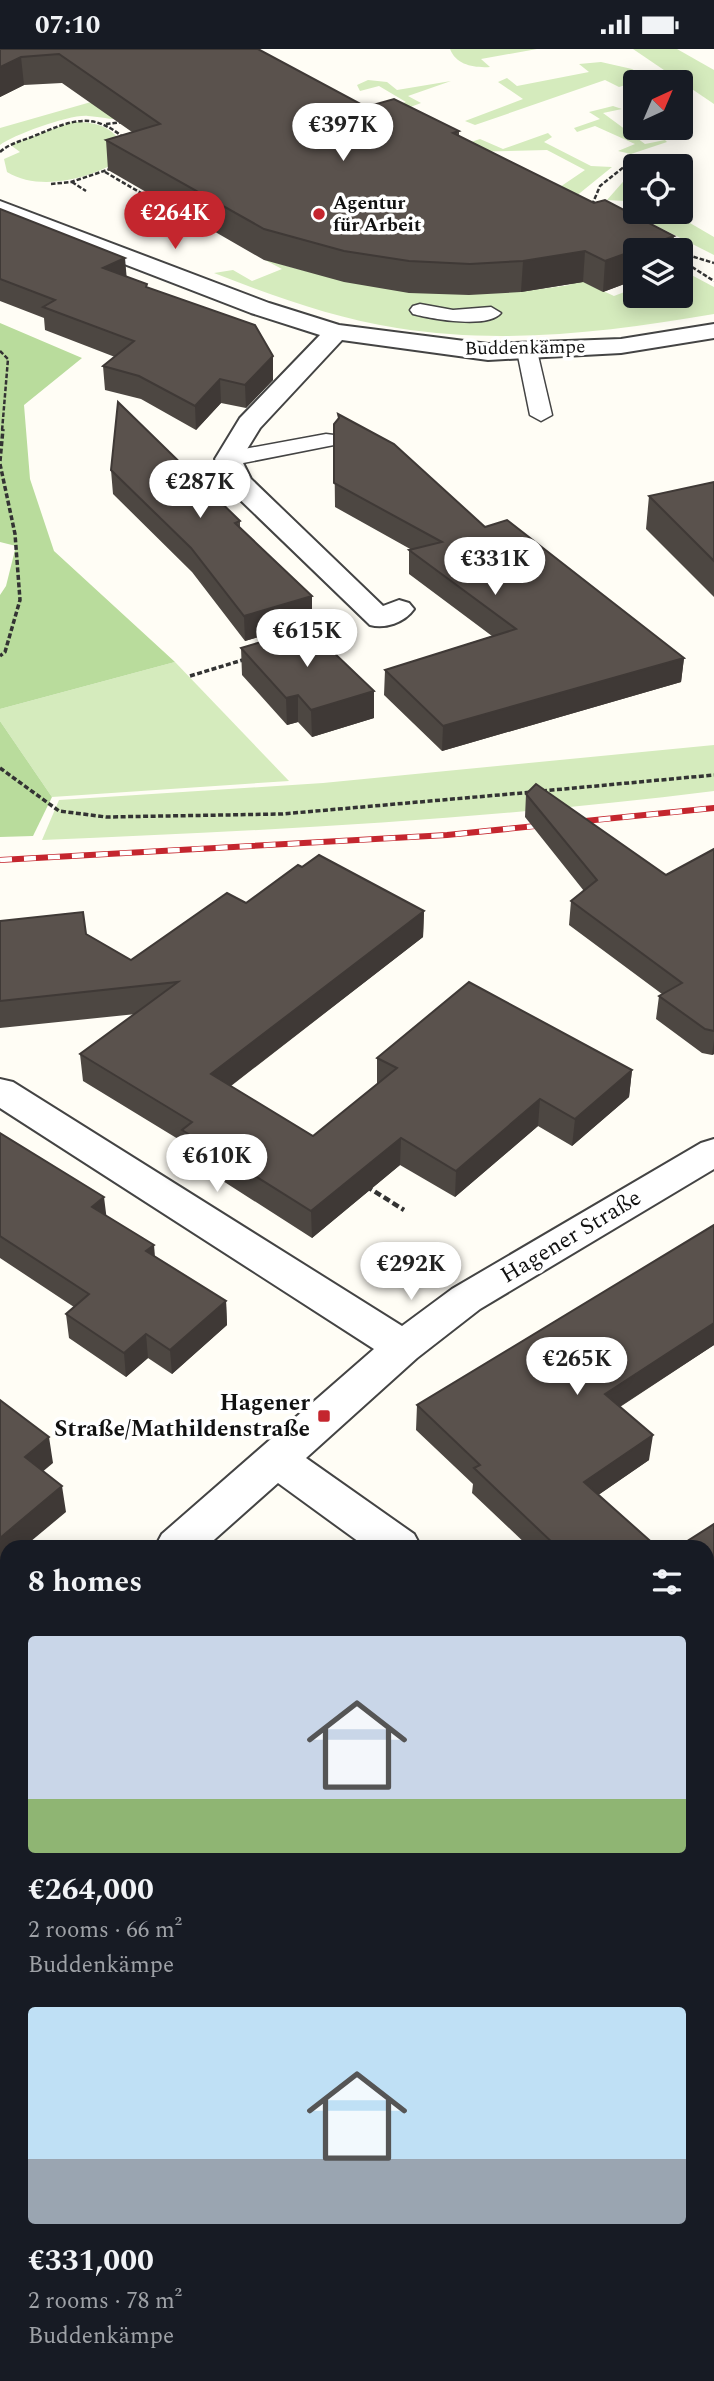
<!DOCTYPE html>
<meta charset="utf-8">
<style>
:root{--surface:#171b24;--page:#242831;--text:#f1f3f6;--muted:#9ea1a6;--accent:#c4262e}
body{margin:0;font-family:Spectral,serif;background:var(--page);color:var(--text);height:100vh;display:flex;flex-direction:column;font-size:26px;white-space:nowrap}
*{box-sizing:border-box;margin:0}
p{font-size:23px;color:var(--muted)}
.icon{flex:none;width:38px;height:38px;fill:none;stroke:currentColor;stroke-width:2;stroke-linecap:round;stroke-linejoin:round}
.map{position:relative;flex:1;overflow:hidden}
.side{position:absolute;left:0px;top:1491px;width:714px;height:842px;display:flex;flex-direction:column;background:var(--surface);border-radius:21px 21px 0 0;box-shadow:0 4px 18px #0003}
.side>*{flex:none}
.needle{width:46px;rotate:44deg}
.fabs{position:absolute;left:623px;top:21px;display:grid;gap:14px}
.fabs a{display:grid;place-items:center;width:70px;height:70px;border-radius:7px;background:var(--surface);box-shadow:0 4px 18px #0003;font-size:35px}
.price{position:absolute;translate:-50% -60px;padding:0 16px;border-radius:24px;background:#fff;color:#222;font-size:23px;line-height:46px;filter:drop-shadow(0 2px 4px #0008)}
.price::after{content:'';position:absolute;left:50%;top:42px;width:21px;height:16px;margin-left:-10px;background:inherit;clip-path:polygon(0 0,100% 0,50% 100%)}
.price.current{background:var(--accent);color:#fff}
ul{padding:0;list-style:none}
li{display:grid;align-content:center;gap:14px;height:371px;padding:0 28px}
li span{display:grid;place-items:center;height:217px;border-radius:7px;color:#555}
li>.icon{margin-inline-start:auto}
span .icon{width:126px;height:126px;fill:#fffc;stroke-width:1}
li b{font-size:30px}
h2{display:flex;justify-content:space-between;align-items:center;height:84px;padding:0 28px;font-size:30px}
.status{display:flex;justify-content:space-between;align-items:center;height:49px;padding:0 35px;background:var(--surface);direction:ltr}
.status svg{height:19px;fill:currentColor}
.map>svg:first-child{display:block}
.green{fill:#d5ebbd}
.forest{fill:#b9dc9c}
.lines{fill:none;stroke-linecap:round;stroke-linejoin:round}
.service-casing{stroke:#444;stroke-width:3}
.minor-casing{stroke:#444;stroke-width:4}
.path-far2{stroke:#333;stroke-width:2.5;stroke-dasharray:4.5 2;stroke-linecap:butt}
.path-far1{stroke:#333;stroke-width:3.5;stroke-dasharray:5 2.5;stroke-linecap:butt}
.path{stroke:#333;stroke-width:4.5;stroke-dasharray:7 3.5;stroke-linecap:butt}
.service{fill:#fff;fill-rule:evenodd}
.minor{fill:#fff;fill-rule:evenodd}
.rail-casing{stroke:#c4262e;stroke-width:6}
.rail{stroke:#fff;stroke-width:4.5;stroke-dasharray:12;stroke-linecap:butt}
.wall{fill:#4d4742}
.shaded-wall{fill:#3f3936}
.building{fill:#5a524d;stroke:#3f3936;stroke-width:2}
.poi-dot{fill:#c4262e;stroke:#fff;stroke-width:2.5}
.labels{text-anchor:middle;dominant-baseline:central;stroke-width:7;stroke-linejoin:round;paint-order:stroke}
.far-poi-label{font-size:19px;font-weight:bold;fill:#111;stroke:#fff;text-anchor:start}
.far-street-label{font-size:19px;fill:#111;stroke:#fff}
.street-label{font-size:23px;fill:#111;stroke:#fff}
.poi-label{font-size:23px;font-weight:bold;fill:#111;stroke:#fff;text-anchor:end}
</style>
<div class="status"><b>07:10</b><svg viewBox="0 0 49 12"><path d="M0 12V9h3v3zM5 12V6h3v6zM10 12V3h3v9zM15 12V0h3v12zM26 1h20v11H26zM47 4h2v5h-2z"/></svg></div>
<div class="map">
<svg width="714" height="2332" viewBox="0 0 714 2332">
<rect width="100%" height="100%" fill="#fffdf5"/>
<g class="green">
<path d="M450,0H537L481,10L490,18C474,19 456,16 450,0Z"/>
<path d="M633,0H677L714,21V55Z"/>
<path d="M601,13L632,20L654,33H635L619,38L605,31L475,76L465,72L523,50L498,33L507,29L517,37L589,23L579,15Z"/>
<path d="M368,31L387,33L397,41L451,32L408,47L421,54L405,60L389,58L406,53L379,37L360,42L357,36Z"/>
<path d="M119,45L131,70C113,72 105,68 88,67C71,65 13,86 0,96V79Z"/>
<path d="M613,57L622,60L603,64L645,95L665,91L667,93L631,105L618,102L635,95L595,77L577,83L574,79L600,70L589,63Z"/>
<path d="M72,73C92,73 107,75 120,91L115,114C85,131 38,142 7,123L4,110L20,103L12,97L15,94Z"/>
<path d="M548,84L552,88L544,93L591,117L612,118L575,148L557,140L585,121L547,101L464,103L453,99L480,90L503,100Z"/>
<path d="M629,126L635,128V136L629,138L635,142V163H671L714,188V206L641,169L624,152L607,151Z"/>
<path d="M263,210C374,243 455,254 570,236L571,227L614,247L635,239V247H681L682,221L714,238V265C608,283 504,296 397,279C334,269 273,247 214,224L233,221L252,232L282,220Z"/>
<path d="M175,613L289,732L52,748L0,672V660Z"/>
<path d="M714,696V742C491,770 266,782 42,791L59,751L323,734Z"/>
</g>
<g class="forest">
<path d="M0,274L82,309L24,356L30,430L54,502L175,613L0,660V546L6,537L16,497L0,493Z"/>
<path d="M0,672L52,748L33,787L0,788Z"/>
</g>
<g class="lines">
<defs>
<g id="service">
<path d="M420,255L453,261L491,258L501,264C488,280 432,270 413,265L410,261L413,257Z"/>
<path d="M527,296L537,302L552,366L541,372L530,366L517,302Z"/>
<path d="M326,385L334,386L337,391L334,396L228,417L217,410L228,403Z"/>
</g>
<g id="minor">
<path d="M0,152L269,254L339,276L488,295L621,290L714,275V289L621,304L488,311L342,291L260,379L241,410L251,430L383,557L399,551L409,554L414,560C404,574 385,580 370,576L229,440L215,410L240,369L320,286L251,264L0,167Z"/>
<path d="M0,1030L13,1033L402,1277L452,1240L701,1094L714,1090V1120L480,1260L417,1309L306,1409L414,1485L421,1498H366L278,1434L206,1498H155L162,1485L374,1300L0,1059Z"/>
<path d="M7,1623V1666L0,1669V1626Z"/>
<path d="M707,1895L714,1898V1956L707,1953Z"/>
</g>
</defs>
<use href="#service" class="service-casing"/>
<use href="#minor" class="minor-casing"/>
<g class="path-far2">
<path d="M106,75L124,73"/>
<path d="M0,103C10,94 22,92 34,87C71,72 92,61 125,90"/>
<path d="M105,123L153,151"/>
<path d="M72,133L86,142"/>
<path d="M51,135L71,133L113,119"/>
<path d="M592,156L600,137L630,113"/>
<path d="M681,204L714,214"/>
<path d="M681,211L714,232"/>
<path d="M0,302L8,310L2,382"/>
</g>
<g class="path-far1">
<path d="M0,412L3,380"/>
<path d="M0,415L15,485L20,551L5,603L0,607"/>
<path d="M315,590L334,584"/>
<path d="M190,627L246,610"/>
<path d="M0,719L59,762L106,768L282,765L533,743"/>
<path d="M542,742L714,726"/>
</g>
<path class="path" d="M366,1137L404,1161"/>
<use href="#service" class="service"/>
<use href="#minor" class="minor"/>
<defs>
<path id="rail" d="M0,811L447,786L714,759"/>
</defs>
<use href="#rail" class="rail-casing"/>
<use href="#rail" class="rail"/>
</g>
<g class="wall">
<path d="M0,0H258L366,58L459,82V87L635,201V231L603,243L583,233L521,243L469,246L409,244L344,233L264,211L108,121L106,91L132,83L62,34L24,36L0,48Z"/>
<path d="M0,160L127,228L147,235V239L273,307V331L246,359L221,354L196,381L141,350L105,341L103,317L115,308L45,281L44,269L0,252Z"/>
<path d="M338,365L485,478L684,609L681,633L442,702L384,646L385,621L492,587L409,525V501H412L335,458L334,375L338,370Z"/>
<path d="M111,421L240,472V479L312,547V572L245,592L192,523L113,445Z"/>
<path d="M714,433V548L646,480L649,447Z"/>
<path d="M241,599L374,642V669L312,688L298,673L287,676L242,626Z"/>
<path d="M526,745L666,826L714,800V1005L712,1006L702,1004L656,970L659,947L662,945L569,876L571,852L584,842L525,768Z"/>
<path d="M246,854L424,862L423,888L231,1037L313,1087L377,1035V1009L632,1021L629,1048L572,1097L538,1077L455,1148L400,1116L312,1189L184,1107L183,1093L83,1032L80,1005L136,965L0,979V872L86,885L131,911Z"/>
<path d="M0,1084L106,1167L155,1208L226,1252L227,1276L172,1325L148,1309L126,1328L69,1289L66,1265L74,1258L0,1209Z"/>
<path d="M714,1176V1296L620,1358L649,1411L598,1446L657,1498H529L472,1444L473,1435L416,1381L417,1356Z"/>
<path d="M0,1742L7,1748V1925L0,1931Z"/>
<path d="M549,2326H707L714,2332H552Z"/>
</g>
<g class="shaded-wall">
<path d="M21,8L24,36L0,48V18Z"/>
<path d="M674,187L672,201H635V231L603,243L605,212Z"/>
<path d="M585,202L583,233L521,243L523,212Z"/>
<path d="M125,209L127,232L103,219Z"/>
<path d="M273,307V331L246,359L245,336Z"/>
<path d="M220,330L221,354L196,381L195,357Z"/>
<path d="M312,547V572L245,592L244,567Z"/>
<path d="M684,609L681,633L442,702L443,677Z"/>
<path d="M374,642V669L312,688L311,661Z"/>
<path d="M298,646V673L287,676L286,649Z"/>
<path d="M424,862L423,888L212,1051L211,1025Z"/>
<path d="M714,990V1005L712,1006Z"/>
<path d="M632,1021L629,1048L572,1097L575,1070Z"/>
<path d="M540,1050L538,1077L455,1148L456,1122Z"/>
<path d="M401,1089L400,1116L312,1189L311,1162Z"/>
<path d="M104,1148L107,1172L92,1158Z"/>
<path d="M154,1196L156,1220L146,1202Z"/>
<path d="M226,1252L227,1276L172,1325L170,1301Z"/>
<path d="M714,1274V1296L602,1369L605,1345Z"/>
<path d="M146,1285L148,1309L126,1328L124,1304Z"/>
<path d="M653,1386L649,1411L581,1458L584,1433Z"/>
<path d="M49,1388L53,1414L29,1434L25,1408Z"/>
<path d="M62,1437L66,1463L24,1498H7V1513L0,1518V1489Z"/>
<path d="M714,1625V1646L707,1650V1630Z"/>
<path d="M1,1896L7,1925L0,1931V1897Z"/>
</g>
<g class="building">
<path d="M0,0H258L366,58L394,50L459,82L453,84L594,154L605,151L674,187L605,212L585,202L523,212L470,215L409,212L344,202L264,180L106,91L160,75L59,5L21,8L0,18Z"/>
<path d="M0,160L125,209L103,219L147,235L146,238L255,276L273,307L245,336L220,330L195,357L139,327L103,317L134,292L43,258L55,251L0,230Z"/>
<path d="M118,353L240,472L235,474L312,547L244,567L191,499L111,421Z"/>
<path d="M338,365L394,395L485,478L507,471L684,609L443,677L385,621L516,580L409,501L442,493L334,434V375L339,369Z"/>
<path d="M714,433V512L649,447Z"/>
<path d="M308,579L374,642L311,661L298,646L286,649L241,599Z"/>
<path d="M536,735L666,826L714,800V982L705,980L659,947L682,934L571,852L597,831L526,745Z"/>
<path d="M319,806L424,862L211,1025L313,1087L397,1019L377,1009L469,933L632,1021L575,1070L540,1050L456,1122L401,1089L311,1162L182,1081L192,1073L80,1005L178,933L0,952V872L83,863L86,885L131,911L227,844L246,854L298,816L302,818Z"/>
<path d="M0,1084L104,1148L92,1158L154,1196L146,1202L226,1252L170,1301L146,1285L124,1304L66,1265L89,1245L0,1187Z"/>
<path d="M714,1176V1274L605,1345L653,1386L584,1433L657,1498H557L474,1419L480,1416L417,1356Z"/>
<path d="M0,1351L49,1388L25,1408L62,1437L0,1489Z"/>
<path d="M714,1475V1625L707,1630V1498H678Z"/>
<path d="M0,1742L7,1748V1901L1,1896L0,1897Z"/>
<path d="M714,2186V2332H566L563,2326H707V2188Z"/>
</g>
<g class="poi-dot">
<circle cx="319" cy="165" r="7"/>
<rect x="317" y="1360" width="14" height="14" rx="3.5"/>
</g>
<g class="labels">
<g class="far-poi-label">
<text x="333" y="154">Agentur<tspan x="333" dy="22">für Arbeit</tspan></text>
</g>
<g class="far-street-label">
<text transform="translate(525 299) rotate(-1)">Buddenkämpe</text>
</g>
<g class="street-label">
<text transform="translate(571 1188) rotate(-31)">Hagener Straße</text>
</g>
<g class="poi-label">
<text x="310" y="1354">Hagener<tspan x="310" dy="26">Straße/Mathildenstraße</tspan></text>
</g>
</g>
</svg>
<div class="fabs">
<a><svg class="needle" viewBox="-14 -14 28 28"><path d="M0-13l5 13h-10z" fill="#e53935"/><path d="M0 13l5-13h-10z" fill="#9ea1a6"/></svg></a>
<a><svg class="icon" aria-label="locate" viewBox="0 0 24 24"><circle cx="12" cy="12" r="6"/><path d="M12 2v4M12 18v4M2 12h4M18 12h4"/></svg></a>
<a><svg class="icon" aria-label="layers" viewBox="0 0 24 24"><path d="M12 4l9 5-9 5-9-5zM3 14l9 5 9-5"/></svg></a>
</div>
<b class="price" style="left:343px;top:114px">€397K</b>
<b class="price current" style="left:175px;top:202px">€264K</b>
<b class="price" style="left:200px;top:471px">€287K</b>
<b class="price" style="left:495px;top:548px">€331K</b>
<b class="price" style="left:307px;top:620px">€615K</b>
<b class="price" style="left:217px;top:1145px">€610K</b>
<b class="price" style="left:411px;top:1253px">€292K</b>
<b class="price" style="left:577px;top:1348px">€265K</b>
<section class="side">
<h2>8 homes<svg class="icon" aria-label="filters" viewBox="0 0 24 24"><path d="M4 7h16M4 17h16"/><circle cx="9" cy="7" r="2"/><circle cx="15" cy="17" r="2"/></svg></h2>
<ul>
<li><span style="background:linear-gradient(#c9d6e8 75%,#8fb573 0)"><svg class="icon" aria-label="home" viewBox="0 0 24 24"><path d="M3 11l9-7 9 7M6 9v11h12V9"/></svg></span><div><b>€264,000</b><p>2 rooms · 66 m²</p><p>Buddenkämpe</p></div></li>
<li><span style="background:linear-gradient(#bfe0f5 70%,#9aa5b1 0)"><svg class="icon" aria-label="home" viewBox="0 0 24 24"><path d="M3 11l9-7 9 7M6 9v11h12V9"/></svg></span><div><b>€331,000</b><p>2 rooms · 78 m²</p><p>Buddenkämpe</p></div></li>
</ul>
</section>
</div>
